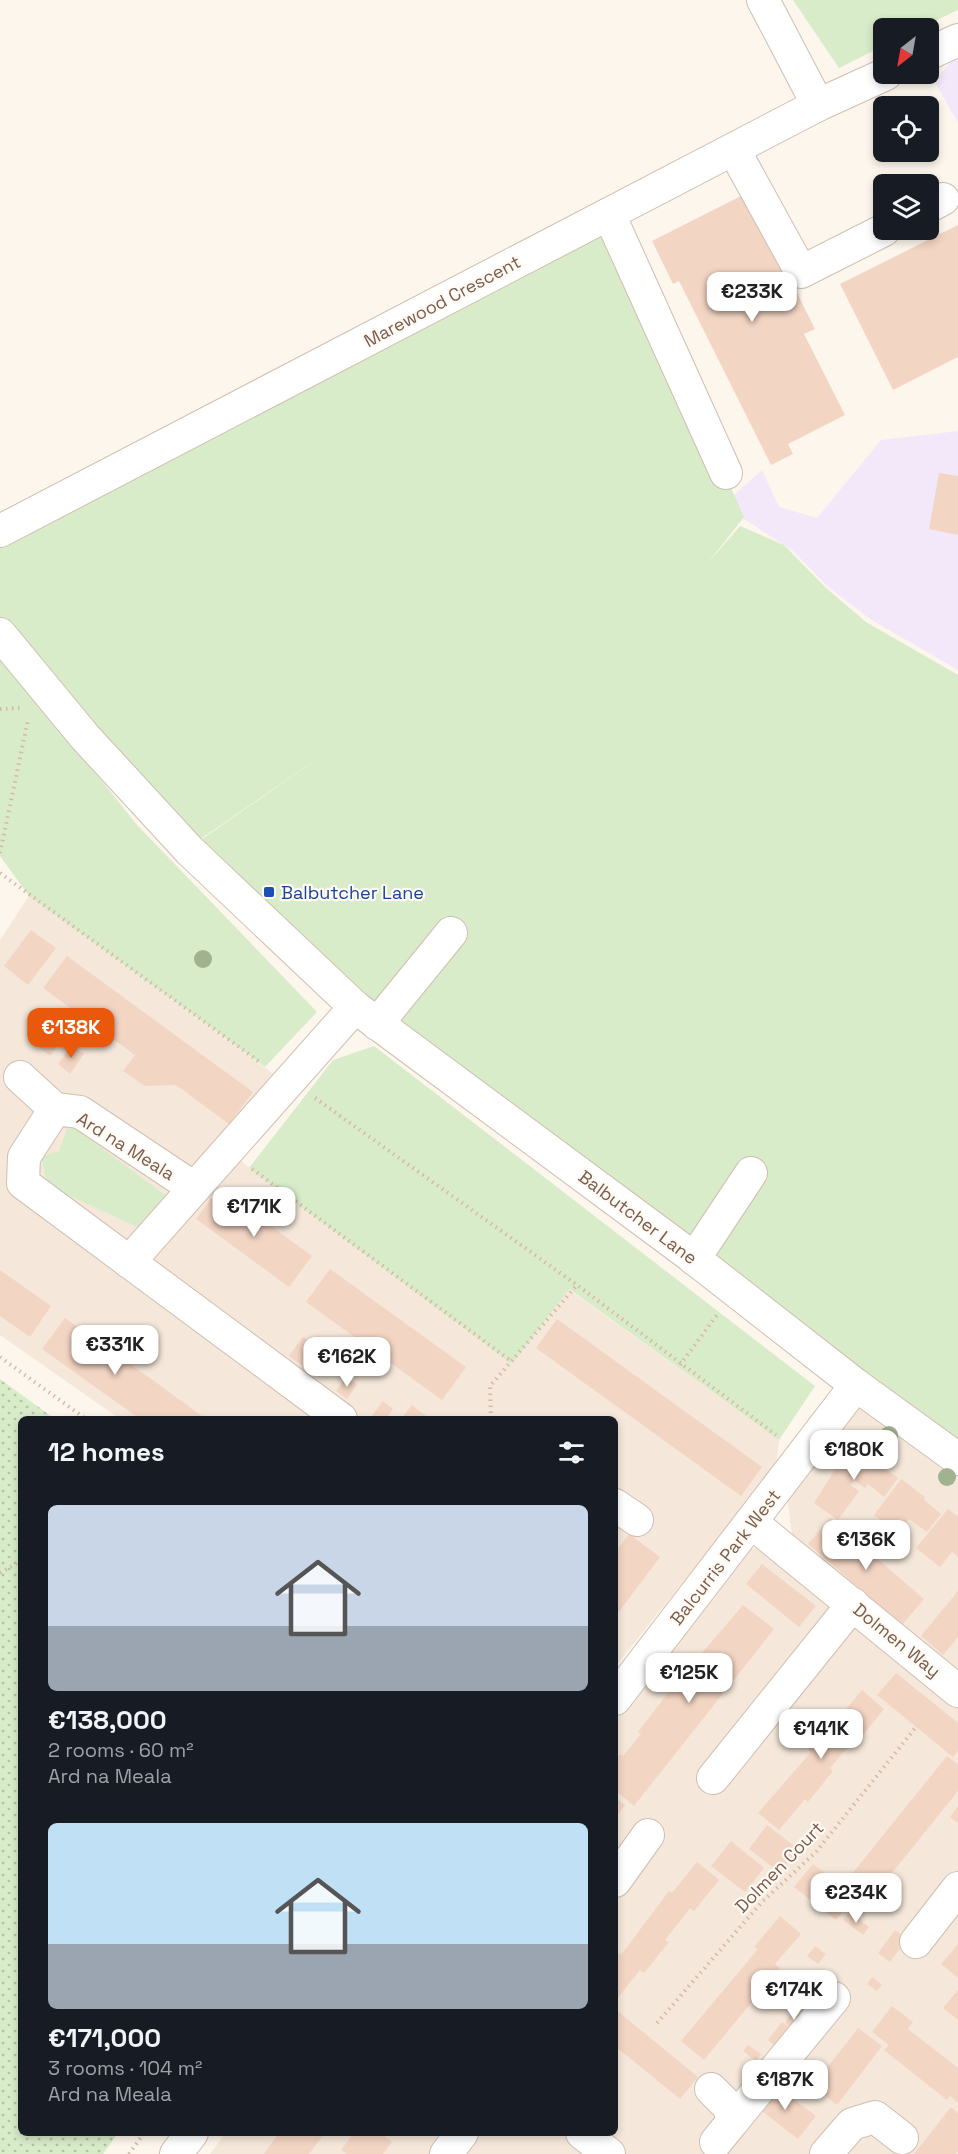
<!DOCTYPE html>
<meta charset="utf-8">
<style>
:root{--surface:#171b24;--page:#242831;--text:#f1f3f6;--muted:#9ea1a6;--accent:#ea580c}
body{margin:0;font-family:"Space Grotesk",sans-serif;background:var(--page);color:var(--text);height:100vh;display:flex;flex-direction:column;font-size:22px;white-space:nowrap}
*{box-sizing:border-box;margin:0}
p{font-size:20px;color:var(--muted)}
.icon{flex:none;width:33px;height:33px;fill:none;stroke:currentColor;stroke-width:2;stroke-linecap:round;stroke-linejoin:round}
.map{position:relative;flex:1;overflow:hidden}
.sheet{position:absolute;left:18px;top:1416px;width:600px;height:720px;display:flex;flex-direction:column;background:var(--surface);border-radius:9px;box-shadow:0 3px 9px #0003}
.sheet>*{flex:none}
.needle{width:39px;rotate:211deg}
.tools{position:absolute;left:873px;top:18px;display:grid;gap:12px}
.tools a{display:grid;place-items:center;width:66px;height:66px;border-radius:9px;background:var(--surface);box-shadow:0 3px 9px #0003;font-size:30px}
.price{position:absolute;translate:-50% -51px;padding:0 14px;border-radius:12px;background:#fff;color:#222;font-size:20px;line-height:39px;filter:drop-shadow(0 2px 3px #0008)}
.price::after{content:'';position:absolute;left:50%;top:36px;width:18px;height:14px;margin-left:-9px;background:inherit;clip-path:polygon(0 0,100% 0,50% 100%)}
.price.active{background:var(--accent);color:#fff}
ul{padding:0;list-style:none}
li{display:grid;align-content:center;gap:12px;height:318px;padding:0 30px}
li span{display:grid;place-items:center;height:186px;border-radius:9px;color:#555}
li>.icon{margin-inline-start:auto}
span .icon{width:108px;height:108px;fill:#fffc;stroke-width:1}
li b{font-size:26px}
h2{display:flex;justify-content:space-between;align-items:center;height:72px;padding:0 30px;font-size:26px}
.map>svg:first-child{display:block}
.residential{fill:#f5e8da}
.education{fill:#f3e8fa}
.grass{fill:#d8ecc9}
.park{fill:url(#park-dots)}
.building{fill:#f3d5c3}
.lines{fill:none;stroke-linecap:round;stroke-linejoin:round}
.minor-casing{stroke:#d1beb0;stroke-width:34}
.path{stroke:#d9b8a5;stroke-width:4;stroke-dasharray:1.5 4.5;stroke-linecap:butt}
.minor{stroke:#fff;stroke-width:32}
.tree{fill:#a0b28e}
.transit-dot{fill:#1a4fb4;stroke:#fffaf3;stroke-width:2}
.labels{text-anchor:middle;dominant-baseline:central;stroke-width:4.5;stroke-linejoin:round;paint-order:stroke}
.street-label{font-size:18px;fill:#7a5c4d;stroke:#fffaf3}
.transit-label{font-size:18px;fill:#164399;stroke:#fffaf3;text-anchor:start}
</style>
<div class="map">
<svg width="958" height="2154" viewBox="0 0 958 2154">
<defs>
<pattern id="park-dots" width="8" height="8" patternUnits="userSpaceOnUse" patternTransform="scale(1.5)"><rect width="8" height="8" fill="#d8ecc9"/><path d="M2 2h.1M6 6h.1" fill="none" stroke="#b4c2a5" stroke-width="1.8" stroke-linecap="round"/></pattern>
</defs>
<rect width="100%" height="100%" fill="#fdf6ec"/>
<g class="residential">
<path d="M29,896L286,1083L226,1150L512,1363L568,1289L779,1440L776,1466L615,1667V1419H120L0,1335V940Z"/>
<path d="M856,1385L958,1458V1673L792,1535L787,1495Z"/>
<path d="M771,1546L958,1701V2154H210L226,2133H615V1719L744,1550Z"/>
</g>
<g class="education">
<path d="M958,58V123L935,82L951,61Z"/>
<path d="M958,431V670L870,619L827,586L793,551L723,505L762,470L779,507L817,518L881,440Z"/>
</g>
<g class="grass">
<path d="M793,0H958V10L920,28H884L883,46L839,68Z"/>
<path d="M609,215L744,517L707,564L740,526L784,545L826,588L866,622L958,675V1458L355,1007L192,846L336,746L189,847L0,633V532Z"/>
<path d="M0,654L138,826L317,1012L265,1067L29,896L0,856Z"/>
<path d="M374,1046L815,1386L779,1440L569,1289L512,1364L249,1168L333,1060Z"/>
<path d="M69,1124L176,1203L155,1235L48,1186L41,1157L59,1151Z"/>
</g>
<path class="park" d="M0,1379L55,1419H21V2133H118L103,2154H0Z"/>
<g class="building">
<path d="M747,193L815,329L804,334L845,415L788,444L793,454L771,465L679,281L673,284L652,241Z"/>
<path d="M958,225V357L893,390L840,284Z"/>
<path d="M939,473L958,476V535L929,529Z"/>
<path d="M31,930L56,948L28,985L4,966Z"/>
<path d="M67,956L253,1092L229,1124L176,1085L145,1086L123,1071L135,1055L43,988Z"/>
<path d="M48,1037L58,1044L50,1056L40,1048Z"/>
<path d="M72,1045L84,1054L70,1074L58,1064Z"/>
<path d="M219,1188L312,1256L289,1287L196,1219Z"/>
<path d="M330,1269L466,1367L442,1400L306,1302Z"/>
<path d="M0,1270L51,1306L30,1337L0,1316Z"/>
<path d="M65,1318L154,1381L206,1419H140L42,1349Z"/>
<path d="M557,1319L762,1467L741,1496L536,1348Z"/>
<path d="M303,1337L317,1348L303,1366L289,1356Z"/>
<path d="M346,1377L357,1384L347,1399L336,1391Z"/>
<path d="M383,1401L393,1409L386,1419H373L371,1417Z"/>
<path d="M412,1405L426,1416L424,1419H401Z"/>
<path d="M863,1444L885,1460L881,1466L898,1478L884,1497L868,1484L865,1488L854,1480L850,1485L859,1491L838,1520L814,1503L848,1449L856,1455Z"/>
<path d="M901,1479L925,1497L924,1500L941,1514L927,1532L909,1519L898,1533L874,1515Z"/>
<path d="M948,1509L958,1517V1557L952,1552L940,1567L916,1548Z"/>
<path d="M830,1518L924,1599L902,1625L808,1544Z"/>
<path d="M629,1534L660,1557L615,1617V1553Z"/>
<path d="M762,1564L816,1606L799,1627L746,1584Z"/>
<path d="M958,1591V1637L943,1655L921,1636Z"/>
<path d="M743,1605L774,1629L634,1806L615,1790V1761L620,1754L623,1756L641,1734L638,1732L674,1685L677,1688L697,1663L695,1661Z"/>
<path d="M896,1673L958,1723V1751L953,1757L877,1695Z"/>
<path d="M862,1690L884,1709L859,1740L856,1737L830,1768L833,1771L808,1802L805,1799L779,1830L758,1813L811,1752L808,1750L834,1719L836,1721Z"/>
<path d="M947,1756L958,1765V1791L867,1904L843,1885Z"/>
<path d="M615,1797L625,1805L615,1818Z"/>
<path d="M958,1806V1823L950,1817Z"/>
<path d="M767,1825L798,1849L780,1873L749,1849Z"/>
<path d="M731,1841L764,1868L745,1892L711,1866Z"/>
<path d="M697,1862L719,1880L694,1911L690,1908L665,1940L669,1942L644,1973L640,1970L615,2001V1957L618,1953L621,1955L669,1891L672,1893Z"/>
<path d="M813,1864L854,1896L836,1920L794,1887Z"/>
<path d="M849,1912L869,1927L863,1935L843,1920Z"/>
<path d="M780,1916L801,1934L775,1964L780,1968L704,2060L681,2041L758,1949L754,1947Z"/>
<path d="M895,1930L907,1939L890,1962L878,1953Z"/>
<path d="M958,1944V1978L941,1964Z"/>
<path d="M815,1946L826,1954L818,1964L807,1956Z"/>
<path d="M872,1977L882,1985L877,1991L867,1984Z"/>
<path d="M797,1979L817,1993L813,1999L793,1985Z"/>
<path d="M958,1990V2020L943,2008Z"/>
<path d="M892,2006L913,2022L908,2029L958,2068V2103L950,2096L947,2100L884,2050L889,2045L872,2032Z"/>
<path d="M615,2009L698,2077L680,2099L615,2046Z"/>
<path d="M793,2011L804,2019L796,2031L785,2023Z"/>
<path d="M782,2022L795,2032L784,2046L774,2045L768,2040Z"/>
<path d="M858,2028L882,2046L837,2105L813,2086Z"/>
<path d="M748,2045L761,2054L756,2061L743,2051Z"/>
<path d="M772,2083L816,2116L798,2139L755,2106Z"/>
<path d="M951,2107L958,2113V2151L956,2154H914Z"/>
<path d="M279,2133H325L309,2154H264Z"/>
<path d="M354,2133H381L392,2142L383,2154H347L341,2150Z"/>
</g>
<g class="lines">
<defs>
<g id="minor">
<path d="M763,0L818,105"/>
<path d="M928,54L958,40"/>
<path d="M734,150L801,272L884,230"/>
<path d="M928,207L943,199"/>
<path d="M609,214L726,473"/>
<path d="M0,531L818,105L886,74"/>
<path d="M0,634L85,737L190,851L355,1007L687,1253L856,1385L958,1459"/>
<path d="M377,1024L451,933"/>
<path d="M20,1077L55,1109"/>
<path d="M194,1188L80,1112L55,1109L24,1157L23,1183L341,1419"/>
<path d="M694,1259L751,1173"/>
<path d="M129,1262L355,1007"/>
<path d="M615,1505L637,1520"/>
<path d="M751,1522L958,1691"/>
<path d="M615,1699L856,1385"/>
<path d="M713,1778L853,1604"/>
<path d="M615,1881L648,1835"/>
<path d="M916,1942L958,1888"/>
<path d="M711,2089L729,2107L733,2121L716,2142"/>
<path d="M733,2121L834,1998"/>
<path d="M582,2133L609,2154"/>
<path d="M176,2154L192,2133"/>
<path d="M446,2154L462,2133"/>
<path d="M826,2154L852,2124L875,2117L902,2138"/>
</g>
</defs>
<use href="#minor" class="minor-casing"/>
<g class="path">
<path d="M0,709L20,708"/>
<path d="M0,853L28,720"/>
<path d="M0,873L261,1063"/>
<path d="M315,1098L577,1285L776,1435"/>
<path d="M252,1169L511,1361"/>
<path d="M0,1357L86,1419"/>
<path d="M680,1365L717,1315"/>
<path d="M491,1419L490,1386L577,1285"/>
<path d="M0,1573L21,1561"/>
<path d="M657,2023L761,1903L816,1852L916,1727"/>
<path d="M129,2154L144,2133"/>
</g>
<use href="#minor" class="minor"/>
</g>
<g class="tree">
<circle cx="203" cy="959" r="9"/>
<circle cx="889" cy="1435" r="9"/>
<circle cx="947" cy="1477" r="9"/>
</g>
<rect class="transit-dot" x="263" y="886" width="12" height="12" rx="3"/>
<g class="labels">
<g class="street-label">
<text transform="translate(442 301) rotate(-28)">Marewood Crescent</text>
<text transform="translate(126 1146) rotate(32)">Ard na Meala</text>
<text transform="translate(638 1217) rotate(37)">Balbutcher Lane</text>
<text transform="translate(725 1557) rotate(-52)">Balcurris Park West</text>
<text transform="translate(897 1640) rotate(39)">Dolmen Way</text>
<text transform="translate(779 1867) rotate(-46)">Dolmen Court</text>
</g>
<g class="transit-label">
<text x="281" y="892">Balbutcher Lane</text>
</g>
</g>
</svg>
<div class="tools">
<a><svg class="needle" viewBox="-14 -14 28 28"><path d="M0-13l5 13h-10z" fill="#e53935"/><path d="M0 13l5-13h-10z" fill="#9ea1a6"/></svg></a>
<a><svg class="icon" aria-label="locate" viewBox="0 0 24 24"><circle cx="12" cy="12" r="6"/><path d="M12 2v4M12 18v4M2 12h4M18 12h4"/></svg></a>
<a><svg class="icon" aria-label="layers" viewBox="0 0 24 24"><path d="M12 4l9 5-9 5-9-5zM3 14l9 5 9-5"/></svg></a>
</div>
<b class="price" style="left:752px;top:323px">€233K</b>
<b class="price active" style="left:71px;top:1059px">€138K</b>
<b class="price" style="left:254px;top:1238px">€171K</b>
<b class="price" style="left:115px;top:1376px">€331K</b>
<b class="price" style="left:347px;top:1388px">€162K</b>
<b class="price" style="left:854px;top:1481px">€180K</b>
<b class="price" style="left:866px;top:1571px">€136K</b>
<b class="price" style="left:689px;top:1704px">€125K</b>
<b class="price" style="left:821px;top:1760px">€141K</b>
<b class="price" style="left:856px;top:1924px">€234K</b>
<b class="price" style="left:794px;top:2021px">€174K</b>
<b class="price" style="left:785px;top:2111px">€187K</b>
<section class="sheet">
<h2>12 homes<svg class="icon" aria-label="filters" viewBox="0 0 24 24"><path d="M4 7h16M4 17h16"/><circle cx="9" cy="7" r="2"/><circle cx="15" cy="17" r="2"/></svg></h2>
<ul>
<li><span style="background:linear-gradient(#c9d6e8 65%,#9aa5b1 0)"><svg class="icon" aria-label="home" viewBox="0 0 24 24"><path d="M3 11l9-7 9 7M6 9v11h12V9"/></svg></span><div><b>€138,000</b><p>2 rooms · 60 m²</p><p>Ard na Meala</p></div></li>
<li><span style="background:linear-gradient(#bfe0f5 65%,#9aa5b1 0)"><svg class="icon" aria-label="home" viewBox="0 0 24 24"><path d="M3 11l9-7 9 7M6 9v11h12V9"/></svg></span><div><b>€171,000</b><p>3 rooms · 104 m²</p><p>Ard na Meala</p></div></li>
</ul>
</section>
</div>
